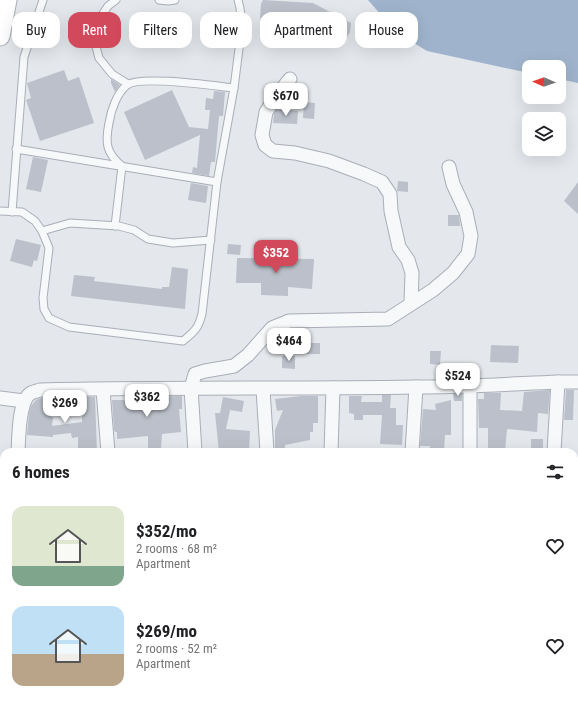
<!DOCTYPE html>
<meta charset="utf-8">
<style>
:root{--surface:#fff;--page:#f2f2f2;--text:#202124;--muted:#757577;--accent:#d1495b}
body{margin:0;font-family:"Roboto Condensed",sans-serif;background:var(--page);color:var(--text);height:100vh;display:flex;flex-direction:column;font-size:15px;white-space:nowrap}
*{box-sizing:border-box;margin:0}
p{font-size:13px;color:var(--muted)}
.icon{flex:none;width:22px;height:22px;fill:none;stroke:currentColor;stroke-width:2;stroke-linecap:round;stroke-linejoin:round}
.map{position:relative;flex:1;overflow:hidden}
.details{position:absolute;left:0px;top:448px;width:578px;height:256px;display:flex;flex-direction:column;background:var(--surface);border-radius:12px 12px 0 0;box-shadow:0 4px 16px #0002}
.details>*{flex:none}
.banner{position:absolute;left:12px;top:12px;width:554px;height:36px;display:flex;gap:8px}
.needle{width:26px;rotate:272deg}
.controls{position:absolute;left:522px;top:60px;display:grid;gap:8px}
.controls a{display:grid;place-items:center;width:44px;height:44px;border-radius:8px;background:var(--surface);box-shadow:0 4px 16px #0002;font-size:20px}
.price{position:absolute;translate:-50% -34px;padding:0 9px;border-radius:8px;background:#fff;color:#222;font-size:13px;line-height:26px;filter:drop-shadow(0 1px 2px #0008)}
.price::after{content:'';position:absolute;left:50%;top:24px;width:12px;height:9px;margin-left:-6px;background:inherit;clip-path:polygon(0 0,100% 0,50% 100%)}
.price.on{background:var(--accent);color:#fff}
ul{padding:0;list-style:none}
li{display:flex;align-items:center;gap:12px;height:100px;padding:0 12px}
li span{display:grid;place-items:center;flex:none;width:112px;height:80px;border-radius:12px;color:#555}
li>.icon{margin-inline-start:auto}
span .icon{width:48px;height:48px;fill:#fffc;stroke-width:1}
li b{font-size:17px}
h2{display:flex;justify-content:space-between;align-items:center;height:48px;padding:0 12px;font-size:17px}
.tag{padding:0 14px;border-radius:12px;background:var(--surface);box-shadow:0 4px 16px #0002;font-size:14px;line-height:36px}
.tag.on{background:var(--accent);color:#fff}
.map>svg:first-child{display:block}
.water{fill:#9fb4cc}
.building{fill:#bbc0ca}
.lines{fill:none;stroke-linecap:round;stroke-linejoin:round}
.lane-casing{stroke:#a9aeb7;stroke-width:9}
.street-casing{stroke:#a9aeb7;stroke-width:15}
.secondary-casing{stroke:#a9aeb7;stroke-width:21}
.lane{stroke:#f7f8fa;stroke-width:7}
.street{stroke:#f7f8fa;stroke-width:13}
.secondary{stroke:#fff;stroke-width:19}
</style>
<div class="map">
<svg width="578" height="704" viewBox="0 0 578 704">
<rect width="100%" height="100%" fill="#e4e7ec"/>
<path class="water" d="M368,0H578V83L559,79V67H529V73L427,51L396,32Z"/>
<g class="building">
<path d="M263,0L313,3L351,23L350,32L344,43L312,26L311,39L302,38L303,22L273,19L270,35L260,33L262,19L260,18L261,4Z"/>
<path d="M64,70L68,81L79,77L94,123L40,141L26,100L31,98L27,83Z"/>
<path d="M111,79L120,85L115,92L111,83Z"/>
<path d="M172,90L189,127L208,129L210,110H205L206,98L213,99L214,91L225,92L223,116H219L215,162H211L209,176L192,173L193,167L197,168L200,135L145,160L124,112Z"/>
<path d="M304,102L315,103L314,119L303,118Z"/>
<path d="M277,109L298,111L297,124L273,123L274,114Z"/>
<path d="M33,157L48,160L41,192L26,189Z"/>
<path d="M398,181L408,182V192L397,191Z"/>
<path d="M578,182V214L564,201Z"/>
<path d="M191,183L208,186L206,203L188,200Z"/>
<path d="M448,215H459L460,226H448Z"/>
<path d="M16,239L41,245L37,261L34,260L32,267L10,261Z"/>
<path d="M228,244L241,245L240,255L227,254Z"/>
<path d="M237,258L314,259L312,289L288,287V296L261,295V283H236Z"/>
<path d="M172,267L188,269L185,309L71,296L74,275L95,277L94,281L162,289V287H169Z"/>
<rect x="302" y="343" width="18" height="11"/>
<path d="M491,345L519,346L518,363L490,362Z"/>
<path d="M430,351H441L440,365L430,364Z"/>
<path d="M282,356H295V369L282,368Z"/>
<path d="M550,390L548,414L538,413L537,432L507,429L505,452L488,450V428H479L478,399H484V393H501L500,410L522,411L524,392Z"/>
<path d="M566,390H574L573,420H564Z"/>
<path d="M453,394H462V401H454Z"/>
<path d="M382,395H391L390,408H396V425H403L402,445L380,444L382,415H363V420H354V414L349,413V396H362L361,402H382Z"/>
<path d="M182,396V409H179L181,432L162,434L161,449L148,448V436L117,439V432H115L114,430L112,400H130V397Z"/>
<path d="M301,396H318V423H313V432H310V440L285,445V452L275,451V430L283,410L277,411L275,399Z"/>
<path d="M82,397H95L97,452H78V437L72,438L71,433L53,435V437L27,435L29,413L31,406L36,400L41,398H50L51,417H53L52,426L82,422Z"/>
<path d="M223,397L244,401L242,412L230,410L226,429L250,431L249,452H236V451L219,452L215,413H220Z"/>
<path d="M451,400V435H445L444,452H429L430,446H420L423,409L436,410L435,404Z"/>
<rect x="531" y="439" width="12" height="13"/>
</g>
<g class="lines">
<defs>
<g id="lane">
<path d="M116,0L108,6L98,21L94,39L99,58L112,74L128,84"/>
<path d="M159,0L168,1L175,0"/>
<path d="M16,149L217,182"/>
<path d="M0,211L22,212L35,221L42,231L49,248L43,298L44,309L49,318L69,327L183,341C195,331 198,329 202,314L217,182L234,88L242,25L240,8L238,0"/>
<path d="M12,212L24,57L43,0"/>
<path d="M115,226L122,166C106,153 105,143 109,123C111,110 117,93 127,85C140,75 215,86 234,88"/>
<path d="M42,231L70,223L119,226L134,230L148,239L173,243L211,240"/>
</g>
<g id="street">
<path d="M290,79L278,94L266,112L262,135L265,145L273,151L295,153L329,161L364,174L382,182L390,194L391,211L399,247L408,260L412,273L411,303"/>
<path d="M263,389L267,452"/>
<path d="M103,390L108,452"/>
<path d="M0,398L24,401"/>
<path d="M18,452C19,438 18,401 31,393C33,392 37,391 40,390C165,387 290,389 416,387C463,387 511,384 558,382H578"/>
<path d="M195,452L191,388L195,374L205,371L234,366L248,355L272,328L289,321L388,319L433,290L453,273L468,254L471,236L466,212L453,184L449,167"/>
<path d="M331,452L333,388"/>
<path d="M412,452L416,387"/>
<path d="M470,452V386"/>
<path d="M554,452L558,382"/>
<path d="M0,624H4"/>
<path d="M574,632H578"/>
<path d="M27,700V704"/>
<path d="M206,700L207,704"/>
<path d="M323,704V700"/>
<path d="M472,704V700"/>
</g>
<path id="secondary" d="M0,36L7,0"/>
</defs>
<use href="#lane" class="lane-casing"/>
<use href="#street" class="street-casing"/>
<use href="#secondary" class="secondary-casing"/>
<use href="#lane" class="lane"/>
<use href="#street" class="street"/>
<use href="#secondary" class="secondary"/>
</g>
</svg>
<div class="controls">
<a><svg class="needle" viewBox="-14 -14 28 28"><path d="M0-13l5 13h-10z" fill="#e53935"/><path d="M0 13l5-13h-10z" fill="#757577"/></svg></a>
<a><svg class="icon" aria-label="layers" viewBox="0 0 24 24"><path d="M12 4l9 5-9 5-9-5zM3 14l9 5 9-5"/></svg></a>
</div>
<b class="price" style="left:286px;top:117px">$670</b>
<b class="price on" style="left:276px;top:274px">$352</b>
<b class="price" style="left:289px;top:362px">$464</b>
<b class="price" style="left:458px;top:397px">$524</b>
<b class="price" style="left:147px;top:418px">$362</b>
<b class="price" style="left:65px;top:424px">$269</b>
<div class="banner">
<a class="tag">Buy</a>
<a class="tag on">Rent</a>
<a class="tag">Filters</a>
<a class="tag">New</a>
<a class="tag">Apartment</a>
<a class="tag">House</a>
</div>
<section class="details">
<h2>6 homes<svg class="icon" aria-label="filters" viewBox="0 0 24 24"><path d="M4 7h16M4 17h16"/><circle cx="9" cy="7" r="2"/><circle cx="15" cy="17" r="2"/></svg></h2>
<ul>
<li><span style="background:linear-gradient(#dfe7d0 75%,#7fa58c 0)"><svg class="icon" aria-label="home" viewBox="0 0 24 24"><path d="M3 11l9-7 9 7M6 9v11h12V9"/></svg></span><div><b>$352/mo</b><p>2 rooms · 68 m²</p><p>Apartment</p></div><svg class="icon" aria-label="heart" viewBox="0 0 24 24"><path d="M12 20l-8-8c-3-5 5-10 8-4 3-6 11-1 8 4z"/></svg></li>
<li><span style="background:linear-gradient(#bfe0f5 60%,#b9a48a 0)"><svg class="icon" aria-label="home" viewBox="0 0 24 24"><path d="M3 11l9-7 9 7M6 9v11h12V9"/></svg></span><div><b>$269/mo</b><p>2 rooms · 52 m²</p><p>Apartment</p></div><svg class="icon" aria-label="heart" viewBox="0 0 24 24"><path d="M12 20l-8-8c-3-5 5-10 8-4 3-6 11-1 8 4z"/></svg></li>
</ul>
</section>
</div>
